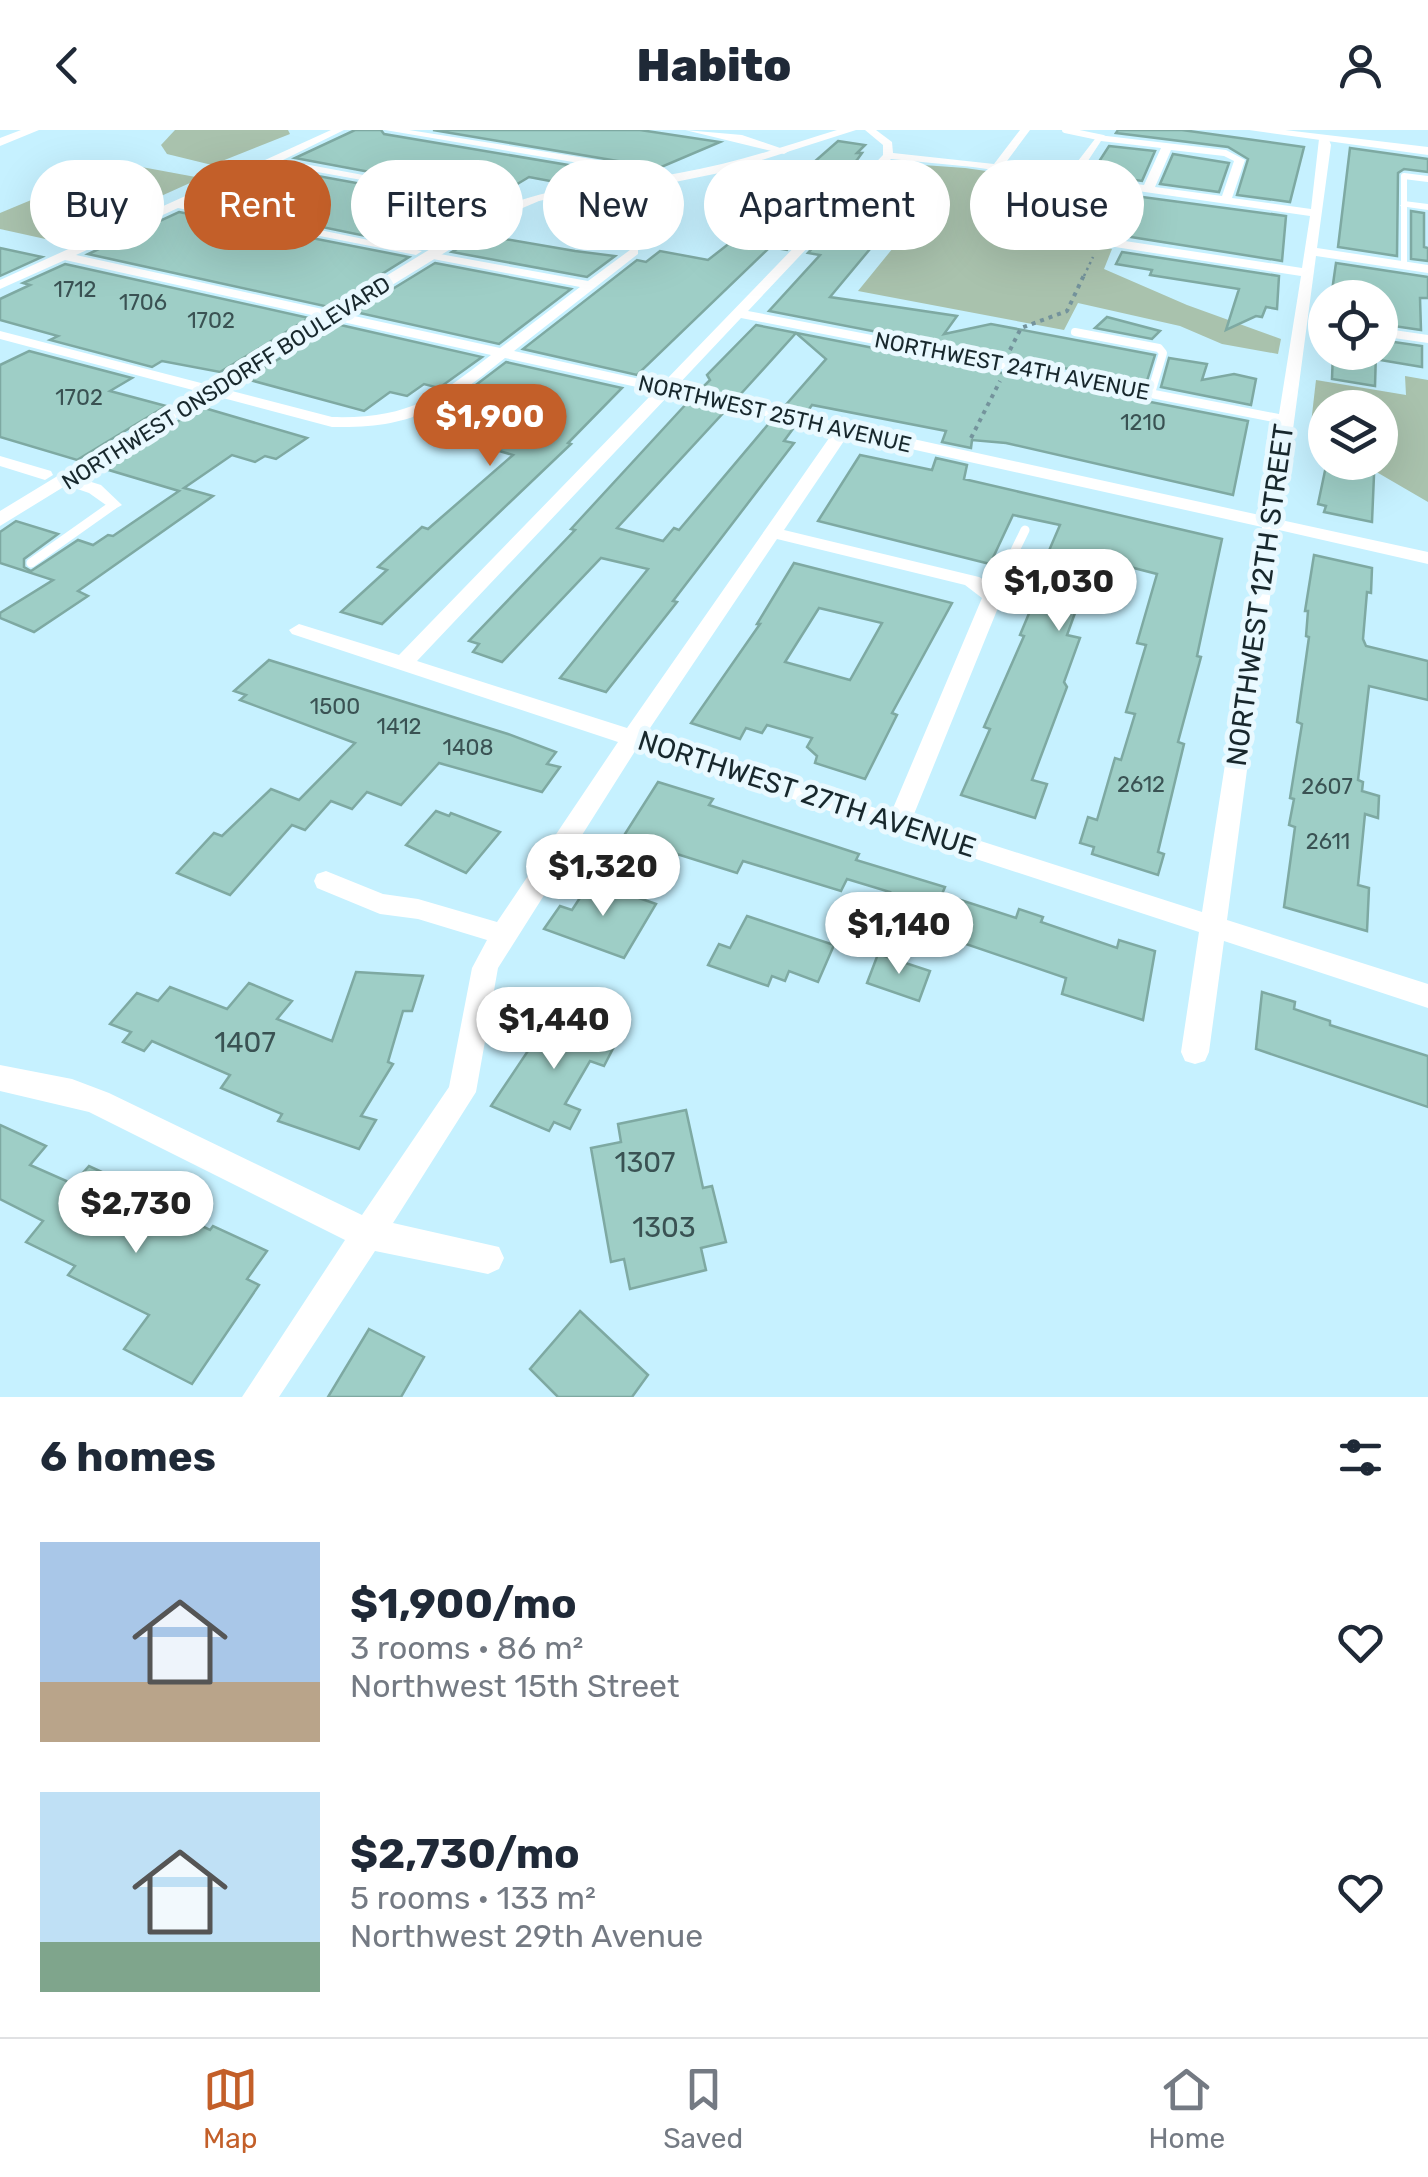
<!DOCTYPE html>
<meta charset="utf-8">
<style>
:root{--surface:#fff;--page:#f6f6f7;--text:#1f2937;--muted:#747a83;--line:#e0e1e3;--accent:#c35f29}
body{margin:0;font-family:Rubik,sans-serif;background:var(--page);color:var(--text);height:100vh;display:flex;flex-direction:column;font-size:38px;white-space:nowrap}
*{box-sizing:border-box;margin:0}
p{font-size:32px;color:var(--muted)}
.icon{flex:none;width:55px;height:55px;fill:none;stroke:currentColor;stroke-width:2;stroke-linecap:round;stroke-linejoin:round}
.map{position:relative;height:1267px;overflow:hidden}
.side{display:flex;flex-direction:column;background:var(--surface);flex:1}
.side>*{flex:none}
.top-card{position:absolute;left:30px;top:30px;width:1370px;height:90px;display:flex;gap:20px}
.buttons{position:absolute;left:1308px;top:150px;display:grid;gap:20px}
.buttons a{display:grid;place-items:center;width:90px;height:90px;border-radius:50%;background:var(--surface);box-shadow:0 10px 40px #0002;font-size:50px}
.price{position:absolute;translate:-50% -85px;padding:0 22px;border-radius:35px;background:#fff;color:#222;font-size:32px;line-height:65px;filter:drop-shadow(0 2px 5px #0008)}
.price::after{content:'';position:absolute;left:50%;top:60px;width:30px;height:22px;margin-left:-15px;background:inherit;clip-path:polygon(0 0,100% 0,50% 100%)}
.price.on{background:var(--accent);color:#fff}
ul{padding:0;list-style:none}
li{display:flex;align-items:center;gap:30px;height:250px;padding:0 40px}
li span{display:grid;place-items:center;flex:none;width:280px;height:200px;border-radius:0px;color:#555}
li>.icon{margin-inline-start:auto}
span .icon{width:120px;height:120px;fill:#fffc;stroke-width:1}
li b{font-size:42px}
h2{display:flex;justify-content:space-between;align-items:center;height:120px;padding:0 40px;font-size:42px}
.tag{padding:0 35px;border-radius:45px;background:var(--surface);box-shadow:0 10px 40px #0002;font-size:35px;line-height:90px}
.tag.on{background:var(--accent);color:#fff}
header{display:flex;justify-content:space-between;align-items:center;height:130px;padding:0 40px;background:var(--surface);font-size:45px;font-weight:800}
.menu{display:flex;justify-content:space-around;align-items:center;height:140px;border-top:2px solid var(--line);background:var(--surface);font-size:28px;color:var(--muted)}
.menu a{display:grid;justify-items:center;gap:5px}
.menu .on{color:var(--accent)}
.map>svg:first-child{display:block}
.green{fill:#a9c2ad}
.building{fill:#9ecec6;stroke:#7ea9a2;stroke-width:2.5;fill-rule:evenodd}
.lines{fill:none;stroke-linecap:round;stroke-linejoin:round}
.path-far1{stroke:#74939c;stroke-width:2.5;stroke-dasharray:2.5 4;stroke-linecap:butt}
.path{stroke:#74939c;stroke-width:4;stroke-dasharray:4 5;stroke-linecap:butt}
.service-far2{stroke:#fff;stroke-width:6}
.service-far1{stroke:#fff;stroke-width:8}
.service{stroke:#fff;stroke-width:9}
.minor{fill:#fff;fill-rule:evenodd}
.tertiary{fill:#fff;fill-rule:evenodd}
.labels{text-anchor:middle;dominant-baseline:central;stroke-width:10;stroke-linejoin:round;paint-order:stroke}
.number-label{font-size:22px;fill:#3a5253}
.far-street-label{font-size:22px;fill:#18282d;stroke:#e9f9ff}
.street-label{font-size:28px;fill:#18282d;stroke:#e9f9ff}
.near-number-label{font-size:28px;fill:#3a5253}
</style>
<header><svg class="icon" aria-label="back" viewBox="0 0 24 24"><path d="M15 5l-7 7 7 7"/></svg>Habito<svg class="icon" aria-label="person" viewBox="0 0 24 24"><circle cx="12" cy="8" r="4"/><path d="M4 21q1-7 8-7t8 7"/></svg></header>
<div class="map">
<svg width="1428" height="1267" viewBox="0 0 1428 1267">
<rect width="100%" height="100%" fill="#c6f1ff"/>
<g class="green">
<path d="M175,0H288L290,4L212,35L167,24L161,15Z"/>
<path d="M120,33L201,48L59,112L0,99V83Z"/>
<path d="M895,33L965,38L1050,50L1024,96L1028,102L1112,119L1104,139L1187,175L1281,209L1278,224L1222,214L1180,196L1078,173L1064,200L858,161L932,70L870,60Z"/>
<path d="M1405,246L1428,250V372L1361,333L1380,332V278H1325V311L1310,302L1316,250L1406,265Z"/>
</g>
<g class="building">
<path d="M355,0H381L384,4L592,39L581,46L550,51L529,47L504,62L494,61L487,64L295,28Z"/>
<path d="M433,0H640L720,12L659,38Z"/>
<path d="M1118,0H1182L1304,17L1290,72L1237,65L1248,29L1228,17L1116,3Z"/>
<path d="M838,11L865,15L857,23H862L857,30L829,56L846,58L810,96L760,89L790,61L785,60L796,48Z"/>
<path d="M1109,16L1155,21L1142,51L1091,44Z"/>
<path d="M1350,18L1428,29V42L1404,39L1398,43L1397,126L1338,117Z"/>
<path d="M1173,24L1229,33L1219,62L1160,54Z"/>
<path d="M274,38L472,74L434,96L455,100L424,118L201,72Z"/>
<path d="M1067,57L1286,86L1282,131L1049,94Z"/>
<path d="M866,61L910,71L830,167L957,186L944,204L991,194L1155,225L1146,254L769,181L820,125L808,123Z"/>
<path d="M1411,81L1424,83V117L1428,118V131L1411,129Z"/>
<path d="M179,82L409,127L329,177L88,124Z"/>
<path d="M745,101L797,109L787,120L770,117L637,245L523,219L637,130L646,132L660,121L708,130Z"/>
<path d="M481,105L575,121L615,126L587,147L452,122Z"/>
<path d="M0,118L42,127L0,146Z"/>
<path d="M1122,122L1279,146L1277,179L1266,177L1262,187L1256,186L1226,200L1239,159L1150,145L1152,140L1116,134Z"/>
<path d="M435,133L571,159L499,214L355,182Z"/>
<path d="M1336,133L1428,147V168H1420L1421,200L1380,194V168H1331Z"/>
<path d="M65,134L309,188L220,242L162,231L152,237L50,210L58,206L0,190V169L30,155L23,153Z"/>
<path d="M1107,187L1160,201L1152,209L1095,198Z"/>
<path d="M336,194L482,227L439,258L424,254L407,266L390,262L364,281L246,249Z"/>
<path d="M756,195L1248,291L1233,365L1006,313L972,310L971,318L942,312L946,301L812,275L807,282L784,277L826,229L796,203L738,267L701,259L710,250L707,245Z"/>
<path d="M1380,210L1422,216V237L1380,230Z"/>
<path d="M29,221L132,248L110,261L166,276L77,330L0,307V235Z"/>
<path d="M1333,222H1376L1375,256L1332,249Z"/>
<path d="M1169,228L1207,234L1202,250L1234,244L1256,249L1251,275L1161,257Z"/>
<path d="M506,232L622,258L568,313L571,314L382,494L341,482L387,440L378,437L422,397L428,399L513,325L434,302L476,267L464,264Z"/>
<path d="M687,273L725,281L617,398L663,411L674,398L679,400L771,291L795,296L784,311L794,313L673,471L677,472L606,562L560,548L648,439L601,428L502,532L473,522L479,514L469,511L575,400L571,399Z"/>
<path d="M201,277L307,308L276,329L265,326L255,332L232,325L184,358L213,366L78,461L88,466L34,502L0,488V483L53,450L0,433V402L16,391L58,404L24,429V437L31,441L78,410L93,415L108,405L113,406L179,361L102,338Z"/>
<path d="M860,325L932,340L936,328L967,335L964,349L1222,409L1197,526L1201,527L1178,612L1184,614L1158,722L1164,724L1158,745L1092,724L1094,717L1080,713L1088,687L1097,690L1115,628L1121,630L1135,584L1126,582L1146,515L1137,513L1157,444L1095,428L1067,505L1080,508L1064,552L1067,557L1032,650L1047,654L1035,688L961,665L990,599L984,597L1024,506L1020,505L1030,481L1026,480L1027,472L1060,395L1013,385L990,434L818,391Z"/>
<path d="M1326,336L1374,345L1372,392L1324,382L1326,376L1318,374Z"/>
<path d="M1314,425L1372,438L1371,463L1367,462L1363,509L1366,516L1428,531V570L1369,556L1358,650L1363,652L1362,661L1379,666L1378,688L1365,684L1358,755L1369,758L1367,801L1284,777L1295,697L1289,695L1294,669L1290,668L1302,594L1297,592L1309,507L1306,506L1308,481H1305Z"/>
<path d="M794,433L952,473L892,583L897,585L865,649L815,633L817,626L807,617L812,608L767,595L762,603L746,598L740,609L691,593L760,494H757ZM819,478L882,493L850,550L785,532Z"/>
<path d="M269,530L508,604L556,622L547,634L560,637L542,662L439,633L401,675L367,662L352,679L331,671L305,700L292,695L230,765L177,743L214,703L222,706L271,659L299,670L355,613L240,570L246,565L234,561Z"/>
<path d="M658,652L713,669L709,675L859,724L856,730L945,757L942,764L1016,788L1019,779L1043,787L1041,792L1117,818L1119,810L1155,821L1143,890L1062,864L1066,848L957,811L960,802L883,778L890,762L847,749L841,761L743,731L737,743L623,707Z"/>
<path d="M436,681L449,686L451,683L500,702L466,743L406,715Z"/>
<path d="M591,751L656,774L624,828L544,799L560,776L572,780Z"/>
<path d="M747,786L834,815L818,852L789,841L785,851L772,846L768,856L708,835L719,814L730,818Z"/>
<path d="M878,824L930,841L919,871L867,853Z"/>
<path d="M356,842L423,846L412,881H403L388,932L393,934L361,986L376,990L359,1019L278,991L282,984L221,958L230,945L152,911L144,921L123,912L131,902L110,894L137,863L158,871L170,857L227,879L249,853L292,871L277,889L332,911Z"/>
<path d="M1262,862L1295,872L1294,879L1330,891V895L1428,926V977L1256,919Z"/>
<path d="M554,882L619,907L604,936L590,931L565,974L580,980L570,999L554,992L549,1001L491,976Z"/>
<path d="M686,980L703,1058L712,1056L726,1112L701,1118L706,1140L630,1159L624,1129L611,1132L591,1018L621,1012L618,994Z"/>
<path d="M0,995L46,1016L30,1035L73,1054L89,1036L130,1055L126,1060L210,1100L213,1096L267,1121L247,1149L259,1155L192,1254L124,1219L149,1185L68,1145L75,1136L26,1112L43,1091L0,1069Z"/>
<path d="M580,1181L648,1245L632,1267H558L530,1239Z"/>
<path d="M369,1199L424,1227L401,1267H328Z"/>
</g>
<g class="lines">
<path class="path-far1" d="M1084,146L1093,127"/>
<g class="path">
<path d="M1010,220L1021,198L1067,181L1085,143"/>
<path d="M971,308L1000,251"/>
</g>
<g class="service-far2">
<path d="M1065,0L1103,8"/>
<path d="M1031,96L1030,90L1057,46"/>
<path d="M1404,135V46L1428,49"/>
</g>
<path class="service-far1" d="M1075,202L1159,218L1163,223L1151,263"/>
<g class="service">
<path d="M31,433L113,375"/>
<path d="M992,468L1025,400"/>
</g>
<g class="minor">
<path d="M331,0H344L283,30L523,75L517,78L273,34L189,73L422,121L416,125L178,78L76,125L500,218L580,157L433,129L429,128V122L588,151L634,117L638,118V124L514,221L662,254L805,106L743,97L737,93L739,90L811,100L883,25V15L865,0H876L892,12L893,23L994,34L1020,0H1030L1004,35L1068,44L1098,5L1226,20L1245,30L1232,68L1311,79L1319,9L1328,7L1331,15L1317,118L1428,135V143L1316,126L1281,390L1428,422V434L1279,400L1227,790L1428,854V878L1224,811L1209,922L1205,931L1195,934L1185,931L1181,922L1199,802L637,618L498,838L476,962L393,1093L499,1117L504,1128L499,1139L488,1144L375,1121L279,1267H242L345,1110L89,982L0,961V935L72,949L109,963L362,1085L449,957L472,838L487,810L418,789L380,784L317,758L314,751L317,744L326,741L383,764L418,769L497,792L618,612L292,504L289,500L299,494L399,525L655,261L505,228C444,277 414,299 332,297L0,209V201L332,287C407,289 435,269 491,225L65,130L0,159V150ZM1101,11L1161,18L1144,55L1078,46ZM1171,20L1224,26L1234,31L1222,66L1155,57ZM891,29L973,37L1310,86L1302,138L1053,100L1031,92L1025,96L1051,107L1301,146L1279,284L748,181ZM741,188L1278,293L1264,386L676,257ZM669,265L834,301L627,598L417,531ZM848,305L1262,397L1202,782L912,689L1002,468L995,456L979,447L784,400ZM777,409L965,455L982,468L891,683L646,604Z"/>
<path d="M385,0H409L623,34L652,50L647,53L620,40Z"/>
<path d="M685,0L742,5L789,21L784,24Z"/>
<path d="M1404,71L1428,74V80L1400,76Z"/>
<path d="M1380,198L1428,205V213L1380,206Z"/>
<path d="M0,326L51,341L53,345L45,350L0,336Z"/>
<path d="M69,345L101,355L122,375L113,380L89,363L63,354L61,350Z"/>
</g>
<g class="tertiary">
<path d="M21,0H39L0,16V8Z"/>
<path d="M837,0H856L724,42L675,52L579,62L539,71L506,85L0,396V381L496,79C559,53 614,55 679,43C733,34 785,16 837,0Z"/>
<path d="M1249,0H1285L1428,17V25Z"/>
</g>
</g>
<g class="labels">
<g class="number-label">
<text x="75" y="159">1712</text>
<text x="143" y="172">1706</text>
<text x="211" y="190">1702</text>
<text x="79" y="267">1702</text>
<text x="1143" y="292">1210</text>
<text x="335" y="576">1500</text>
<text x="399" y="596">1412</text>
<text x="468" y="617">1408</text>
<text x="1141" y="654">2612</text>
<text x="1327" y="656">2607</text>
<text x="1328" y="711">2611</text>
</g>
<g class="far-street-label">
<text transform="translate(1012 236) rotate(11)">NORTHWEST 24TH AVENUE</text>
<text transform="translate(226 253) rotate(-32)">NORTHWEST ONSDORFF BOULEVARD</text>
<text transform="translate(775 284) rotate(13)">NORTHWEST 25TH AVENUE</text>
</g>
<g class="street-label">
<text transform="translate(1260 465) rotate(-82)">NORTHWEST 12TH STREET</text>
<text transform="translate(807 664) rotate(18)">NORTHWEST 27TH AVENUE</text>
</g>
<g class="near-number-label">
<text x="245" y="912">1407</text>
<text x="645" y="1032">1307</text>
<text x="664" y="1097">1303</text>
</g>
</g>
</svg>
<div class="buttons">
<a><svg class="icon" aria-label="locate" viewBox="0 0 24 24"><circle cx="12" cy="12" r="6"/><path d="M12 2v4M12 18v4M2 12h4M18 12h4"/></svg></a>
<a><svg class="icon" aria-label="layers" viewBox="0 0 24 24"><path d="M12 4l9 5-9 5-9-5zM3 14l9 5 9-5"/></svg></a>
</div>
<b class="price on" style="left:490px;top:339px">$1,900</b>
<b class="price" style="left:1059px;top:504px">$1,030</b>
<b class="price" style="left:603px;top:789px">$1,320</b>
<b class="price" style="left:899px;top:847px">$1,140</b>
<b class="price" style="left:554px;top:942px">$1,440</b>
<b class="price" style="left:136px;top:1126px">$2,730</b>
<div class="top-card">
<a class="tag">Buy</a>
<a class="tag on">Rent</a>
<a class="tag">Filters</a>
<a class="tag">New</a>
<a class="tag">Apartment</a>
<a class="tag">House</a>
</div>
</div>
<section class="side">
<h2>6 homes<svg class="icon" aria-label="filters" viewBox="0 0 24 24"><path d="M4 7h16M4 17h16"/><circle cx="9" cy="7" r="2"/><circle cx="15" cy="17" r="2"/></svg></h2>
<ul>
<li><span style="background:linear-gradient(#a9c7e8 70%,#b9a48a 0)"><svg class="icon" aria-label="home" viewBox="0 0 24 24"><path d="M3 11l9-7 9 7M6 9v11h12V9"/></svg></span><div><b>$1,900/mo</b><p>3 rooms · 86 m²</p><p>Northwest 15th Street</p></div><svg class="icon" aria-label="heart" viewBox="0 0 24 24"><path d="M12 20l-8-8c-3-5 5-10 8-4 3-6 11-1 8 4z"/></svg></li>
<li><span style="background:linear-gradient(#bfe0f5 75%,#7fa58c 0)"><svg class="icon" aria-label="home" viewBox="0 0 24 24"><path d="M3 11l9-7 9 7M6 9v11h12V9"/></svg></span><div><b>$2,730/mo</b><p>5 rooms · 133 m²</p><p>Northwest 29th Avenue</p></div><svg class="icon" aria-label="heart" viewBox="0 0 24 24"><path d="M12 20l-8-8c-3-5 5-10 8-4 3-6 11-1 8 4z"/></svg></li>
</ul>
</section>
<nav class="menu">
<a class="on"><svg class="icon" aria-label="map" viewBox="0 0 24 24"><path d="M3 6l6-2 6 2 6-2v14l-6 2-6-2-6 2zM9 4v14M15 6v14"/></svg>Map</a>
<a><svg class="icon" aria-label="saved" viewBox="0 0 24 24"><path d="M7 4h10v16l-5-4-5 4z"/></svg>Saved</a>
<a><svg class="icon" aria-label="home" viewBox="0 0 24 24"><path d="M3 11l9-7 9 7M6 9v11h12V9"/></svg>Home</a>
</nav>
